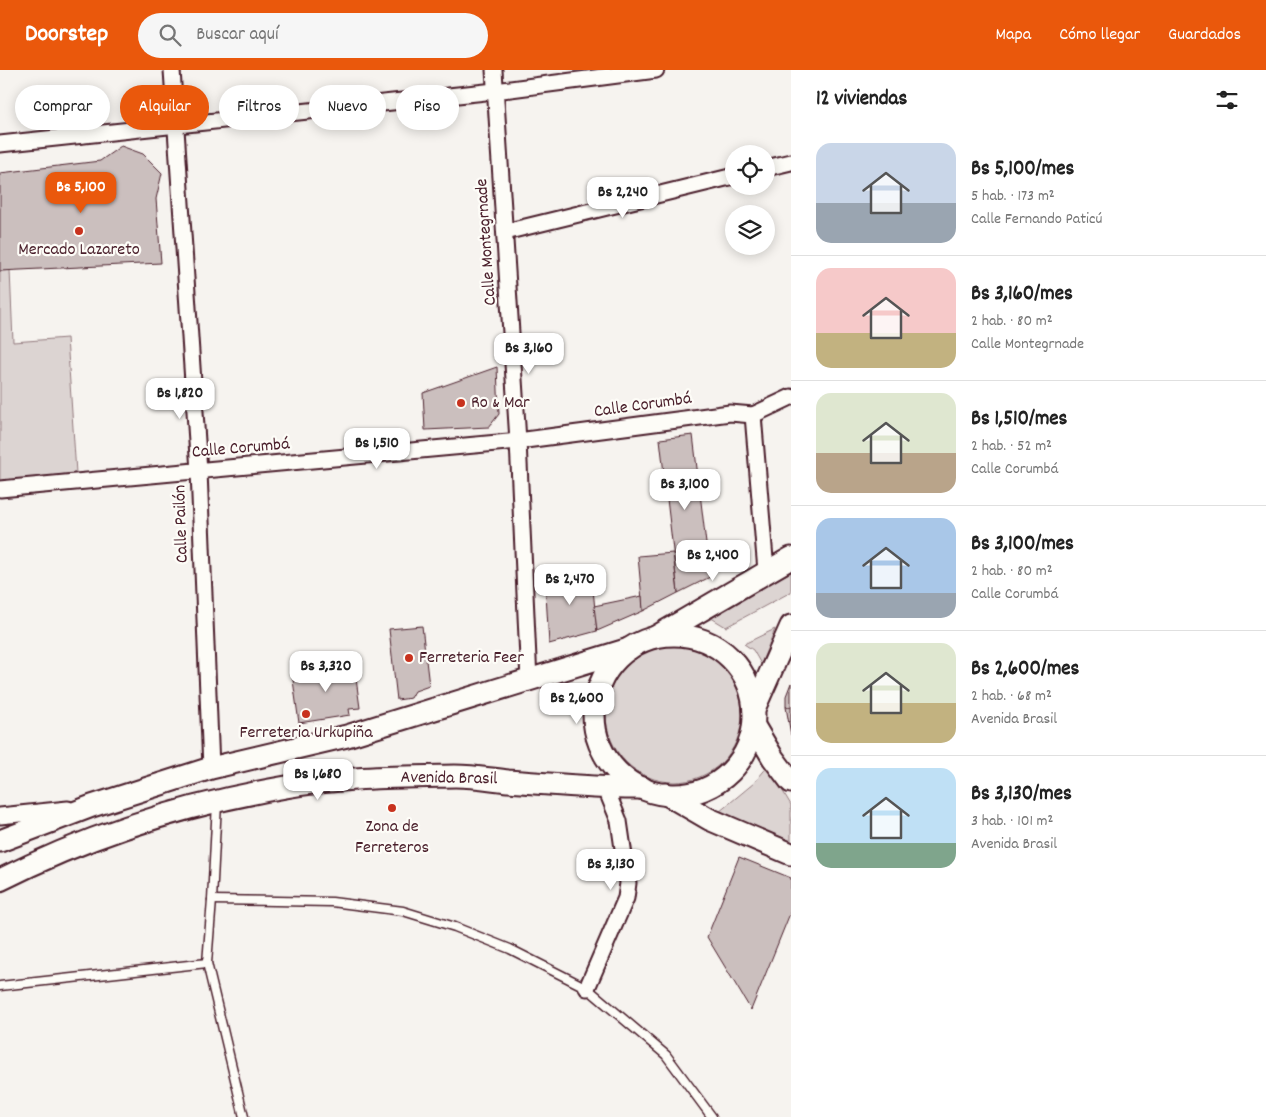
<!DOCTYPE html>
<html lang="es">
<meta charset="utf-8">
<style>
:root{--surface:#fff;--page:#f6f6f6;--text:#222;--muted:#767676;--line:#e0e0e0;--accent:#ea580c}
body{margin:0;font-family:Dekko,sans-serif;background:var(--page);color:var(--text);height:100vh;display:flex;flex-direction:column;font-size:19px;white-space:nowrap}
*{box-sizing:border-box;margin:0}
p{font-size:16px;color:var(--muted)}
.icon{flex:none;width:28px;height:28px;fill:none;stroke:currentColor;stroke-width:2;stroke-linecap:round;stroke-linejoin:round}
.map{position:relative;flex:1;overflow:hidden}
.side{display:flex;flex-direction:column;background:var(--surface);width:475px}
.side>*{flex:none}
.guide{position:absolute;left:15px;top:15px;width:475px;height:45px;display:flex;gap:10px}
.tools{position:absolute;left:725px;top:75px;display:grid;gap:10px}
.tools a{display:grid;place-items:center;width:50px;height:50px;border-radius:50%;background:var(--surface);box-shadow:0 2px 12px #0003;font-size:25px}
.price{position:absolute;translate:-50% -42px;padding:0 11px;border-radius:10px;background:#fff;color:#222;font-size:16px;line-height:32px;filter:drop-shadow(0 1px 2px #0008)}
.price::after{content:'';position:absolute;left:50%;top:30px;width:15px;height:11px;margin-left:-8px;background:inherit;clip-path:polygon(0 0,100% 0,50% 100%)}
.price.active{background:var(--accent);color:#fff}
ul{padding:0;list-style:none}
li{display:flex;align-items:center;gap:15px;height:125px;padding:0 25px}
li+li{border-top:1px solid var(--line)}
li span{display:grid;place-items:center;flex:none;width:140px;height:100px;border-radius:15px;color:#555}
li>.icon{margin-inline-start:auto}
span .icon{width:60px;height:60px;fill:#fffc;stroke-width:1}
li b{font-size:21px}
h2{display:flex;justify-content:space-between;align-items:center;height:60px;padding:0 25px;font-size:21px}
.tag{padding:0 18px;border-radius:22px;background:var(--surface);box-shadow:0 2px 12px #0003;font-size:18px;line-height:45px}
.tag.active{background:var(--accent);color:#fff}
header{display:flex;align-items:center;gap:30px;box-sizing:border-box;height:70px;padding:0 25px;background:var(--accent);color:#fff}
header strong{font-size:24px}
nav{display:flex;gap:28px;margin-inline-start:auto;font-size:18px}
.search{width:350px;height:45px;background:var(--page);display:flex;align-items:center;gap:12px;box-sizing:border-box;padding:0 18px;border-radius:28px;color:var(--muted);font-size:19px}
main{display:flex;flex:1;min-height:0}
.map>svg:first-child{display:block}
.green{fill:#dcd4d2;stroke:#937a7e}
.building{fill:#cbbfbe;stroke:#4a1f2b}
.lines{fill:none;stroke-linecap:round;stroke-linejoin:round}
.lane-casing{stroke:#4a1f2b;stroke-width:11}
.street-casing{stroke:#4a1f2b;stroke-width:19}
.secondary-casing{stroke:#4a1f2b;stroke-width:25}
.lane{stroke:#fdfcf7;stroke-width:8}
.street{stroke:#fdfcf7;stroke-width:15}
.secondary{stroke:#fdfcf7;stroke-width:21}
.poi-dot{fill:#c8321e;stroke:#fdfcf7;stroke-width:2}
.labels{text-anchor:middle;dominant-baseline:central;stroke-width:4.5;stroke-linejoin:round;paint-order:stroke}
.street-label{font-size:18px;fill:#4a1f2b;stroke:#fdfcf7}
.poi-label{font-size:18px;fill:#4a1f2b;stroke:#fdfcf7}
</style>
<header>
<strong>Doorstep</strong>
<div class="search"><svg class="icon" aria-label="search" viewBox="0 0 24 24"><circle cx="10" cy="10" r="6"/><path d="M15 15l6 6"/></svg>Buscar aquí</div>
<nav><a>Mapa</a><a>Cómo llegar</a><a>Guardados</a></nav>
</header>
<main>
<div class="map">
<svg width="791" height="1047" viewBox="0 0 791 1047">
<rect width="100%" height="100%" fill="#f6f3ef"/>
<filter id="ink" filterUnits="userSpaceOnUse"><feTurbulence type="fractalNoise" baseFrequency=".02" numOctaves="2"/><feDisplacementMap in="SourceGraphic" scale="10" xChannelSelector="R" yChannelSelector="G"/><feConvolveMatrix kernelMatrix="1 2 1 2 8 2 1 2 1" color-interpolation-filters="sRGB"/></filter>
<g filter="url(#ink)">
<g class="green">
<path d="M10,200L13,272L67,268L76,403L0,411V201Z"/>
<path d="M791,502V522L726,557L708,546Z"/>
<path d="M775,559L761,594L753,580L744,574Z"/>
<circle cx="674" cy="644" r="68"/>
<path d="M768,696L791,735V771L719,742L754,713Z"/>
</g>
<g class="building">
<path d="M121,76L143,84L162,103L156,129L161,193L0,201V103L100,91Z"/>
<path d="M497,297L499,344L489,357L425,360L423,323Z"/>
<path d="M693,365L710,507L678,523L660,369Z"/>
<path d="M673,483L678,523L643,541L638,486Z"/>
<path d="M591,498L597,561L549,574L545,508Z"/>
<path d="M642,526L643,541L597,561L594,536Z"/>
<path d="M422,556L429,616L415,621L411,628L397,630L389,559Z"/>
<path d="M354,594L360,638L349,639L350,645L299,653L292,603Z"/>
<path d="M791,613V637H786V626Z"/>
<path d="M786,637H791V665Z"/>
<path d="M739,787L791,808V841L751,940L707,867Z"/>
</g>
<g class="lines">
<defs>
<g id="lane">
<path d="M217,733L212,830L207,893L244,1047"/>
<path d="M212,830L332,832L403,841L455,857L510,879L587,918L666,985L712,1047"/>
<path d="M0,916L207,893"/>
</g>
<g id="street">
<path d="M172,0L199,401L211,698"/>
<path d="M494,0L518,371L529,611"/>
<path d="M0,74L495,21L656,0"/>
<path d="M766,98L791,92"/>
<path d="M505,162L734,106"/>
<path d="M753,345L766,501"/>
<path d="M0,419L518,371L730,343L753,345L791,327"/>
<path d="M0,746L68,739"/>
<path d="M587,918L626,828L628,813L619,751L606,719"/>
</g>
<g id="secondary">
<circle cx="674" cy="645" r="80"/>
<path d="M657,566L791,488"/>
<path d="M754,639L791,556"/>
<path d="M754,656L773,688L791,712"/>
<path d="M666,724L709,749L791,784"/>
<path d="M0,771L92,736L211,698L347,666L629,579"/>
<path d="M0,810C89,765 187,734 286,717C341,707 399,707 455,706C473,706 490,709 508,711C553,714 598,719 643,718"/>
</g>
</defs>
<use href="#lane" class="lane-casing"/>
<use href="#street" class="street-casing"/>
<use href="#secondary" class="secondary-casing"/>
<use href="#lane" class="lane"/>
<use href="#street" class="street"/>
<use href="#secondary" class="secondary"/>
</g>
</g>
<g class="poi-dot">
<circle cx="79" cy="161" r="5"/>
<circle cx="461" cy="333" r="5"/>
<circle cx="409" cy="588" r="5"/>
<circle cx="306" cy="644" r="5"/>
<circle cx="392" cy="738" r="5"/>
</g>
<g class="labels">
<g class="street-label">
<text transform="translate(487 172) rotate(-94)">Calle Montegrnade</text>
<text transform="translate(643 336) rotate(-8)">Calle Corumbá</text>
<text transform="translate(241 379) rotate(-5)">Calle Corumbá</text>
<text transform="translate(182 454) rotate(-92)">Calle Pailón</text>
<text transform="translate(449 709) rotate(1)">Avenida Brasil</text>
</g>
<g class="poi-label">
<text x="79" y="180">Mercado Lazareto</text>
<text x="471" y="333" text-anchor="start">Ro &amp; Mar</text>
<text x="419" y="588" text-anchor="start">Ferreteria Feer</text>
<text x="306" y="663">Ferreteria Urkupiña</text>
<text x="392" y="757">Zona de<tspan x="392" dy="21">Ferreteros</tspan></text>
</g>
</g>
</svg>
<div class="tools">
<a><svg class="icon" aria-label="locate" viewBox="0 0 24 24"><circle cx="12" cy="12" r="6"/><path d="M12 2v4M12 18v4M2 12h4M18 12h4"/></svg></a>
<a><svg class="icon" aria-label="layers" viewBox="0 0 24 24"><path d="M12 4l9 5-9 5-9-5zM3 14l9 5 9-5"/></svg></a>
</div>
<b class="price active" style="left:81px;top:144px">Bs 5,100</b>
<b class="price" style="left:623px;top:149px">Bs 2,240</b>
<b class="price" style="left:529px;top:305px">Bs 3,160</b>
<b class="price" style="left:180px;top:350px">Bs 1,820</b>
<b class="price" style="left:377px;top:400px">Bs 1,510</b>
<b class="price" style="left:685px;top:441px">Bs 3,100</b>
<b class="price" style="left:713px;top:512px">Bs 2,400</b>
<b class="price" style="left:570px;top:536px">Bs 2,470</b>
<b class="price" style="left:326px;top:623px">Bs 3,320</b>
<b class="price" style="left:577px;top:655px">Bs 2,600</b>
<b class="price" style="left:318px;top:731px">Bs 1,680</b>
<b class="price" style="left:611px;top:821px">Bs 3,130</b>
<div class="guide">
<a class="tag">Comprar</a>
<a class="tag active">Alquilar</a>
<a class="tag">Filtros</a>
<a class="tag">Nuevo</a>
<a class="tag">Piso</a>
</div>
</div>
<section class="side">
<h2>12 viviendas<svg class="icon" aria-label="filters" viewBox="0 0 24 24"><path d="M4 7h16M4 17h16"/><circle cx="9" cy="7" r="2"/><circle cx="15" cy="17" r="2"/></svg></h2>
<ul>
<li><span style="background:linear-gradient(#c9d6e8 60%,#9aa5b1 0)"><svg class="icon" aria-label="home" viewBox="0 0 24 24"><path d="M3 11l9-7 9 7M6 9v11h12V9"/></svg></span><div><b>Bs 5,100/mes</b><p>5 hab. · 173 m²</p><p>Calle Fernando Paticú</p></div></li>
<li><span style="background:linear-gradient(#f6c9c9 65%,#c2b280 0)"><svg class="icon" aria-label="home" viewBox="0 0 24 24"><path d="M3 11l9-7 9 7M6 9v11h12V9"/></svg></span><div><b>Bs 3,160/mes</b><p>2 hab. · 80 m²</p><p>Calle Montegrnade</p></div></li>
<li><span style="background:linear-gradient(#dfe7d0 60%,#b9a48a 0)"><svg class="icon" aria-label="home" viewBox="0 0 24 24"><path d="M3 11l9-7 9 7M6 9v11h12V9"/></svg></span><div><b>Bs 1,510/mes</b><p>2 hab. · 52 m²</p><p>Calle Corumbá</p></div></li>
<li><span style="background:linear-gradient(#a9c7e8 75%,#9aa5b1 0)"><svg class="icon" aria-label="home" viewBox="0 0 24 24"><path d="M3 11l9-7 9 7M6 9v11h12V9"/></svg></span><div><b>Bs 3,100/mes</b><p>2 hab. · 80 m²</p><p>Calle Corumbá</p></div></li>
<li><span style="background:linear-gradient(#dfe7d0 60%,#c2b280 0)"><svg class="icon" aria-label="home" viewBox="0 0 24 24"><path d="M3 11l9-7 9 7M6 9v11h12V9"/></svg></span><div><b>Bs 2,600/mes</b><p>2 hab. · 68 m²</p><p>Avenida Brasil</p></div></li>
<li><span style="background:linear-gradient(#bfe0f5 75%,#7fa58c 0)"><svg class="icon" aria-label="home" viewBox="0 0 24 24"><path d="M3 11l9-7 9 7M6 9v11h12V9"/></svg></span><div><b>Bs 3,130/mes</b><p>3 hab. · 101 m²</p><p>Avenida Brasil</p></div></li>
</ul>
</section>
</main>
